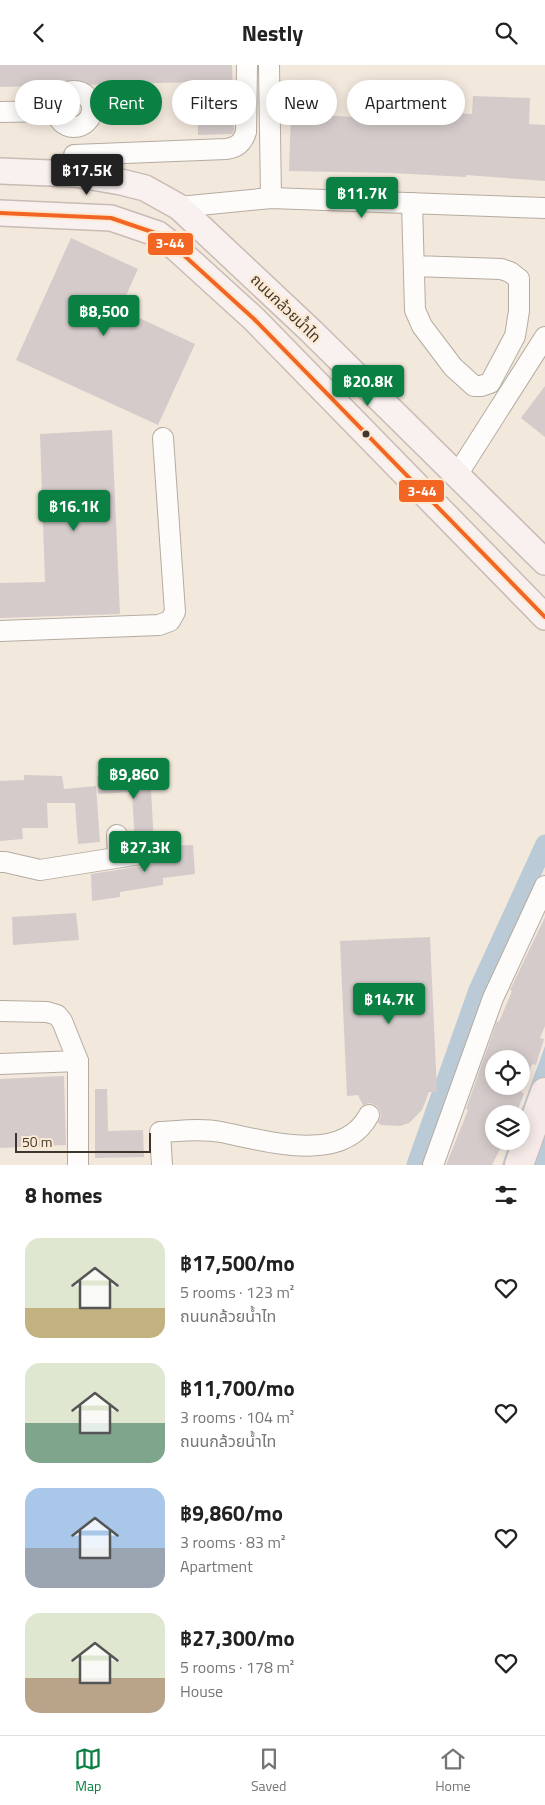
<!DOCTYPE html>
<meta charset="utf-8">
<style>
:root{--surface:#fff;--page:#f6f6f6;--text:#222;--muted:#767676;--line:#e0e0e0;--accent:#0b8043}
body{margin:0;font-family:"Titillium Web","Noto Sans Thai",sans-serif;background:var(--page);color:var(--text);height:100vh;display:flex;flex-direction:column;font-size:19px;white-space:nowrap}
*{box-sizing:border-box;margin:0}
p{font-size:16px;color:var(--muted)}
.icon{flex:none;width:28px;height:28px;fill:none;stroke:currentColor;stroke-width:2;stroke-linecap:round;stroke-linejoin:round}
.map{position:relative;height:1100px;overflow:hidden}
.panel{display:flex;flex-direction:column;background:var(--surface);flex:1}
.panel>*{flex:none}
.top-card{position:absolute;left:15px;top:15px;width:515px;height:45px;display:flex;gap:10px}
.controls{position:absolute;left:485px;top:985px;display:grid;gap:10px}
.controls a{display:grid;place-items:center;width:45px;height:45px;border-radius:50%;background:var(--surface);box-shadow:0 2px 12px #0003;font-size:25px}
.scale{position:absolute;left:15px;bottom:12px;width:136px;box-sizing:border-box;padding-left:5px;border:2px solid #3f362b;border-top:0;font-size:14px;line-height:18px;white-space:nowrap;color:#3f362b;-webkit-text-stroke:4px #fce9d3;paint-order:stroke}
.price{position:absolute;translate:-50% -42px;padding:0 11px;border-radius:5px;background:var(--accent);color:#fff;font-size:16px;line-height:32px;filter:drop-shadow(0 1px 2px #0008)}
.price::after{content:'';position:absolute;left:50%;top:30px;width:15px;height:11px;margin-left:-8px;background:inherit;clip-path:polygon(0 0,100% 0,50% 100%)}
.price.current{background:#222;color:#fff}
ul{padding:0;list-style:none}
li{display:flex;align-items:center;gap:15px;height:125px;padding:0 25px}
li span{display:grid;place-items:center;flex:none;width:140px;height:100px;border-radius:15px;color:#555}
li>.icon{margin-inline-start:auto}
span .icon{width:60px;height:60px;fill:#fffc;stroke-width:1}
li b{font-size:21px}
h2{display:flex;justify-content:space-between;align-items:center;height:60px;padding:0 25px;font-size:21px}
.chip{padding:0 18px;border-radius:22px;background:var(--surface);box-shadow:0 2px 12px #0003;font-size:18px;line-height:45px}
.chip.current{background:var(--accent);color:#fff}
header{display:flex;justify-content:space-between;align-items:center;height:65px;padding:0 25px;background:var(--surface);font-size:22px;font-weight:700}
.tabs{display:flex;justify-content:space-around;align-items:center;height:70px;border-top:1px solid var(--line);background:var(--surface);font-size:14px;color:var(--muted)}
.tabs a{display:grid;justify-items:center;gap:2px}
.tabs .current{color:var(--accent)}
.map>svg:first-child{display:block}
.water{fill:#bacad6}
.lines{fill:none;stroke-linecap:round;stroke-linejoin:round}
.canal{stroke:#bacad6;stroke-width:19}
.building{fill:#d5cbcb;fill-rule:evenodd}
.minor-casing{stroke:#b5aca1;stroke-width:22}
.major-casing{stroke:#cabbb4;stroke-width:28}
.highway-casing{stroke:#cabbb4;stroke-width:30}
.minor{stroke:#fdfcfa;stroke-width:20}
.major{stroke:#f8f1ef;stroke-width:25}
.highway{stroke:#f5eae7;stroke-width:28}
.bus-1-casing{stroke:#fce9d3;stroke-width:8}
.bus-1{stroke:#f26522;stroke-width:4}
.bus-dot{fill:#3f362b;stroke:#fce9d3;stroke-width:2}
.labels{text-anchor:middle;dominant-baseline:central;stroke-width:5;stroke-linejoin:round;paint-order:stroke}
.street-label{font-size:15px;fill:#3f362b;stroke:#fce9d3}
.line-badge{stroke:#fce9d3;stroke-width:2}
.badge-label{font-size:14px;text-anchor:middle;font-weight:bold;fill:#fff}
</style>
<header><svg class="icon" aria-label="back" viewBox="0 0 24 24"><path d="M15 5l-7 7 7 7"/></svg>Nestly<svg class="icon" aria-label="search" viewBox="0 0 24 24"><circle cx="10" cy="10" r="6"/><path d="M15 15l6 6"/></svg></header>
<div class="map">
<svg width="545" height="1100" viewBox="0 0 545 1100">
<rect width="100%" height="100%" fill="#f3e8dc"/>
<path class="water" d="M545,981V1100H502L510,1076H521L520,1049Z"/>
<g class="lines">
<path class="canal" d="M416,1100L478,925L545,779"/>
</g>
<g class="building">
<path d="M0,0H232L234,65L232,69L198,70L197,17L0,22Z"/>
<path d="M473,31L530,33L529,59L545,60V116L466,110V112L391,108L289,106L291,48L384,54V44L472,49Z"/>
<path d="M71,173L138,204L120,244L195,279L158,360L16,295Z"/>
<path d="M545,321V372L521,353Z"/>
<path d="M112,365L120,549L0,553V518L45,517L40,369Z"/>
<path d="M150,707L154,779L146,776L135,778L132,727L98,729L97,711Z"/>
<path d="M24,710L62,711L64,724L96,721L100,777L78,779L75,738H47L48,763H22L23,774L0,776V716L24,715Z"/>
<path d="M193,780L195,809L163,813V820L120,827V832L92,836L91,809L149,800L155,797L158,793L159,787L157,781Z"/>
<path d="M76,848L79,875L13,880L12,852Z"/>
<path d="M545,852V961L540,973L544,974L536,1000L532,999L521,1027L524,1029L516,1049H494V1076H504L492,1100H446L468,1045L466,1044L497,956L499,957L512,926L510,925ZM494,994H521V1021H494Z"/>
<path d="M430,872L437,1027H429L422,1045L409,1058L400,1061L381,1060L378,1058L381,1051L380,1046L377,1041L370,1038L363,1040L358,1030L347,1031L340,876Z"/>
<path d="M64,1011L66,1080L0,1083V1014Z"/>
<path d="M95,1024H107L108,1066L143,1065L144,1092L95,1093Z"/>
</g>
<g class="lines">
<defs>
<g id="minor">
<path d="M269,0L271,133"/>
<circle cx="74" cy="44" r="18"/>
<path d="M0,47L56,46"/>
<path d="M74,90L226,84C237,83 243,77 246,67L247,0"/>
<path d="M412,138L415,245L422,261L453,302L474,321H481L490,318L515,271L519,246V214L510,207L501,204L414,201"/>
<path d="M179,142L271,133L545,143"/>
<path d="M457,410L545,272"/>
<path d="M0,566L159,560L170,556L175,547L163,373"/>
<path d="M117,770L118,792"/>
<path d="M0,797H5L40,805L147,788"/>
<path d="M0,946L47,947L57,950L62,956L78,996"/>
<path d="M0,999L78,996V1100"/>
<path d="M162,1100L160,1067C180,1066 201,1063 221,1067C267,1076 343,1100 369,1050"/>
<path d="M433,1100L493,933L545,821"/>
</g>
<g id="major">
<path d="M0,106L75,109L121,117L145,123L179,142L311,266L545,497"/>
<path d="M0,148L111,153L158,169L177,184L254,254L545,552"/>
</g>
<path id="highway" d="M519,1100L545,1027"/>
</defs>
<use href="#minor" class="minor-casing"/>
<use href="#major" class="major-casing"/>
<use href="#highway" class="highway-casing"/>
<use href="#minor" class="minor"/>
<use href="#major" class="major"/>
<use href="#highway" class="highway"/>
<defs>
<path id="bus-1" d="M0,148L111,153L158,169L177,184L254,254L545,552"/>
</defs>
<use href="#bus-1" class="bus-1-casing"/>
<use href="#bus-1" class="bus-1"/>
</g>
<circle class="bus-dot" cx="366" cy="369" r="4.5"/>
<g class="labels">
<g class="street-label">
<text transform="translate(286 243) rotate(44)">ถนนกล้วยน้ำไท</text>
</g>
</g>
<g class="line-badge">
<rect x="147" y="167" width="47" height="24" rx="5" fill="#f26522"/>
<rect x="398" y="414" width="47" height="24" rx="5" fill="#f26522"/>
</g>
<g class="badge-label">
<text x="170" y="183">3-44</text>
<text x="422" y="431">3-44</text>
</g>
</svg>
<div class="controls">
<a><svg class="icon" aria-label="locate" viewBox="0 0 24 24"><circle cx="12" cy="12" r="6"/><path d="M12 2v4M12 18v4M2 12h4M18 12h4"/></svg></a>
<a><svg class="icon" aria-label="layers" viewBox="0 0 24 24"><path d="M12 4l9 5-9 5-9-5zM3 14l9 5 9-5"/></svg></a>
</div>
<div class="scale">50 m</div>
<b class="price current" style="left:87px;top:131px">฿17.5K</b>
<b class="price" style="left:362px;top:154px">฿11.7K</b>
<b class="price" style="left:104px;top:272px">฿8,500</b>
<b class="price" style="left:368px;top:342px">฿20.8K</b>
<b class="price" style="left:74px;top:467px">฿16.1K</b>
<b class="price" style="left:134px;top:735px">฿9,860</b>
<b class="price" style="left:145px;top:808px">฿27.3K</b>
<b class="price" style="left:389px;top:960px">฿14.7K</b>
<div class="top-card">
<a class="chip">Buy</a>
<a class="chip current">Rent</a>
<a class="chip">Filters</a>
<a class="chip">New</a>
<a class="chip">Apartment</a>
</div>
</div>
<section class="panel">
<h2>8 homes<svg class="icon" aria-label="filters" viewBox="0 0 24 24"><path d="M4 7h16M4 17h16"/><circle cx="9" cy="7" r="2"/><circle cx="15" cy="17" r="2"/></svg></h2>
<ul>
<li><span style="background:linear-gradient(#dfe7d0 70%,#c2b280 0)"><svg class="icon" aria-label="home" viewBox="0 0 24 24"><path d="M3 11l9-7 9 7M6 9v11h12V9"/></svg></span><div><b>฿17,500/mo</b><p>5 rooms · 123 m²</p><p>ถนนกล้วยน้ำไท</p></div><svg class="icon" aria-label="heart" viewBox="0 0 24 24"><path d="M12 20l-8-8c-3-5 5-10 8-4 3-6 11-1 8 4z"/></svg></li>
<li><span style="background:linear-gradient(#dfe7d0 60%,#7fa58c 0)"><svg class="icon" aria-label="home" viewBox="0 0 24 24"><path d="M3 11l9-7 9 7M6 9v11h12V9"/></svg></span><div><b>฿11,700/mo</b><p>3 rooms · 104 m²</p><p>ถนนกล้วยน้ำไท</p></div><svg class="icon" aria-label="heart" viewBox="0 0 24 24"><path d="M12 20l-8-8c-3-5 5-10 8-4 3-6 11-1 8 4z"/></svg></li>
<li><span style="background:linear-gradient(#a9c7e8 60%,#9aa5b1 0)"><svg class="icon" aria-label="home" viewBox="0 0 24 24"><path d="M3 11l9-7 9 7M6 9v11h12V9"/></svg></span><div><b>฿9,860/mo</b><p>3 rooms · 83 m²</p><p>Apartment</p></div><svg class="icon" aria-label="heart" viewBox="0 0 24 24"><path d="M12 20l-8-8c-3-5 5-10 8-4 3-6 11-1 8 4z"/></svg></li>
<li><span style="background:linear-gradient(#dfe7d0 65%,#b9a48a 0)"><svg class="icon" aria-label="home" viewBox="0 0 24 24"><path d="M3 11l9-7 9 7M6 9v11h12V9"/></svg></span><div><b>฿27,300/mo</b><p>5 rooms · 178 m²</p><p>House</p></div><svg class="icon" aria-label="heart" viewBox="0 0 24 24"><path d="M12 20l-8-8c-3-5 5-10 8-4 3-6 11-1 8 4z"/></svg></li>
</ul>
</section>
<nav class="tabs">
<a class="current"><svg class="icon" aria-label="map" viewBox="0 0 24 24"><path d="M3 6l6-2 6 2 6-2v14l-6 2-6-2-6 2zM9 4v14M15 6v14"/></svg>Map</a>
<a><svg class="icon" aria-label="saved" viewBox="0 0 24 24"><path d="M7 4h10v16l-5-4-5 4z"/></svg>Saved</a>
<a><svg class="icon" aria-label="home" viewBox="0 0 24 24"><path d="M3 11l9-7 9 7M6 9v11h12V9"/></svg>Home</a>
</nav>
